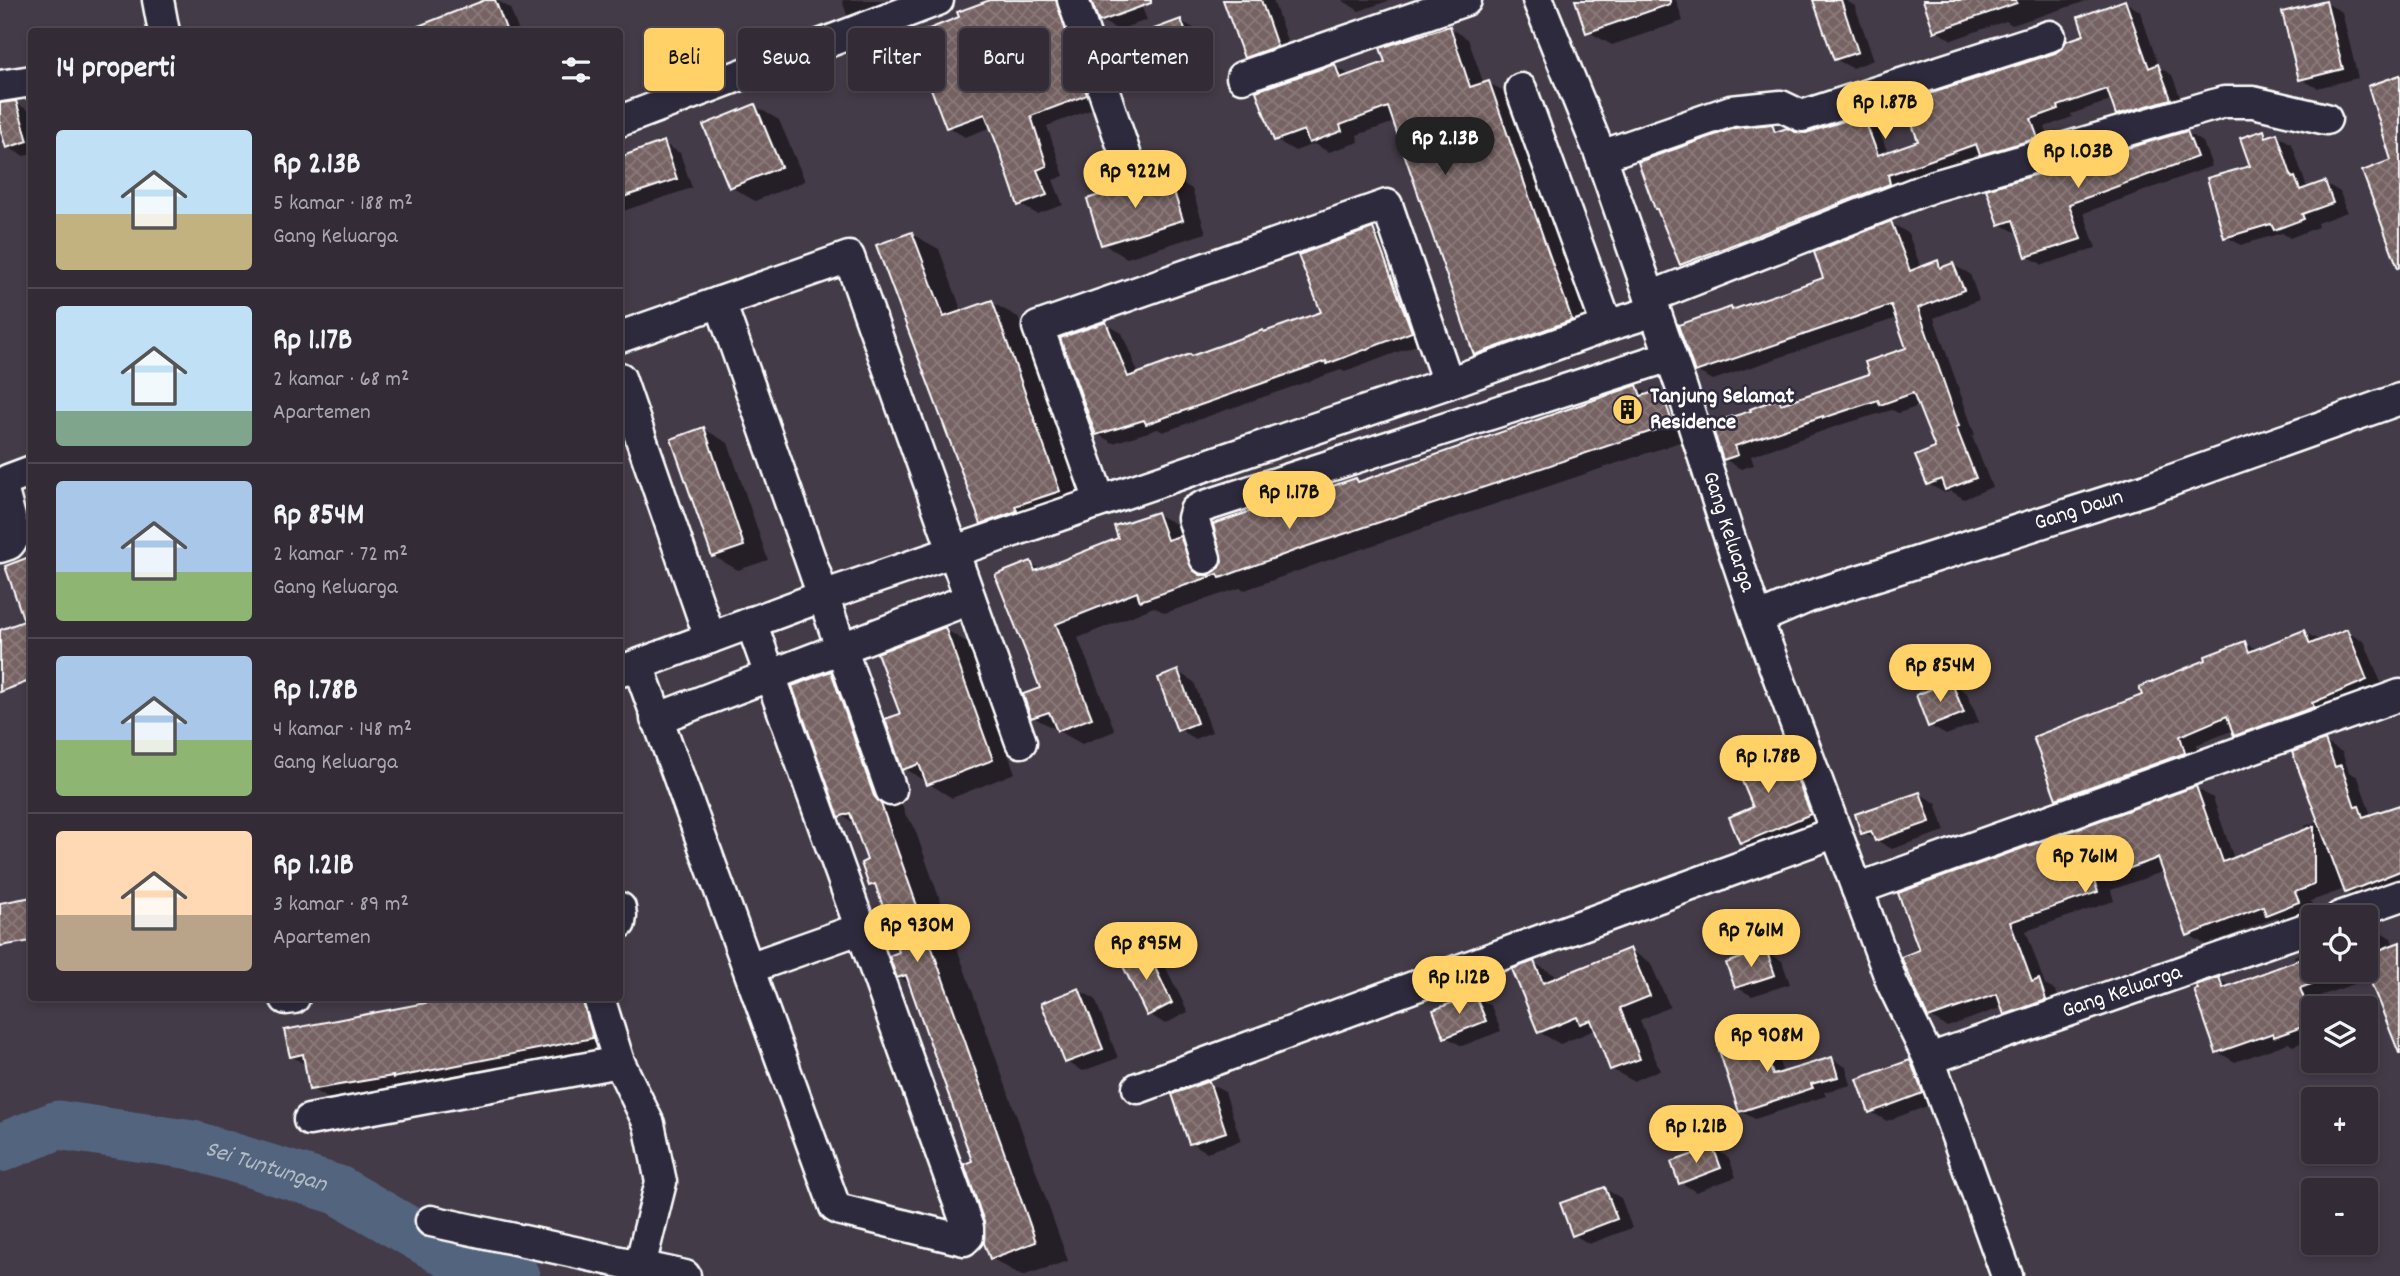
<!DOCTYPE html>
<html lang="id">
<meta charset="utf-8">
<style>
:root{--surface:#332c36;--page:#3b343e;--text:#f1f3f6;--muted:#a9a7ad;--line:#4e4851;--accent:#ffd166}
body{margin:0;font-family:Dekko,sans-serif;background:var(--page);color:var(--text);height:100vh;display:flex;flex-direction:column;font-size:26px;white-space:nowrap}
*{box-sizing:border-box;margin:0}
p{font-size:23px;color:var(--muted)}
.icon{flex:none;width:38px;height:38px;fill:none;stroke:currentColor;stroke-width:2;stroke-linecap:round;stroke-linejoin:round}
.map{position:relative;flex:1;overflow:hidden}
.drawer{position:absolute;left:28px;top:28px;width:595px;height:973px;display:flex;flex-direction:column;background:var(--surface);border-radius:7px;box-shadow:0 4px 10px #0003,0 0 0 2px var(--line)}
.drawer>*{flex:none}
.top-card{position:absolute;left:644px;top:28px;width:665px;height:63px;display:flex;gap:14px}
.buttons{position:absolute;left:2301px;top:905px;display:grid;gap:14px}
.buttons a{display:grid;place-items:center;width:77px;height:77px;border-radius:7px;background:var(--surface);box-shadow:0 4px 10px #0003,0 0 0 2px var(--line);font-size:35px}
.price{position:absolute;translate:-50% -60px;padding:0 16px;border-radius:24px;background:var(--accent);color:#111;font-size:23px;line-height:46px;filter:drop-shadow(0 2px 4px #0008)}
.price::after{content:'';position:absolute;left:50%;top:42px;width:21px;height:16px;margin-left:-10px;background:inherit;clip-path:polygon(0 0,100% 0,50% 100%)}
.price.active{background:#222;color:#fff}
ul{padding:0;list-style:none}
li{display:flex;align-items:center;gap:21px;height:175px;padding:0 28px}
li+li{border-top:2px solid var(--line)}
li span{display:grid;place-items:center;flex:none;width:196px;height:140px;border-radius:7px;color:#555}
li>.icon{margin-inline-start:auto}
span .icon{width:84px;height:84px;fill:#fffc;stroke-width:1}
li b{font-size:30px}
h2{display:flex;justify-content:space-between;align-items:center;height:84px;padding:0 28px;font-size:30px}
.tag{padding:0 24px;border-radius:7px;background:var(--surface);box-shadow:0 4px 10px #0003,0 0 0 2px var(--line);font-size:24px;line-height:63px}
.tag.active{background:var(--accent);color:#111}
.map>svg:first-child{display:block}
.shadow{fill:#0007}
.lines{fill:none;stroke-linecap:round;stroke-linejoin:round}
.river{stroke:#53657e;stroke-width:49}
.building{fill:url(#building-cross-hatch);stroke:#fff;stroke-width:2}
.street-casing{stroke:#fff;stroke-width:35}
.street{stroke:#2f2a3d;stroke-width:30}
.labels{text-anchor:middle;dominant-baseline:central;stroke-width:5;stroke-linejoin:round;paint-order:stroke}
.poi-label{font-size:23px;font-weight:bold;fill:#fff;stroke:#2f2a3d;text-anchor:start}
.street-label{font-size:23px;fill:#fff;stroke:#2f2a3d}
.water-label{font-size:24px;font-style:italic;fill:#b2bac5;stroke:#2f2a3d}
</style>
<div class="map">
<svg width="2400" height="1276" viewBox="0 0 2400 1276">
<defs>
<pattern id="building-cross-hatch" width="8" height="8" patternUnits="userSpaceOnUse" patternTransform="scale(1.75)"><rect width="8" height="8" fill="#766263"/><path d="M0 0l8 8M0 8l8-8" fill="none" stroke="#8b7a7a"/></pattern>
</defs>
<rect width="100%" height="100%" fill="#443b48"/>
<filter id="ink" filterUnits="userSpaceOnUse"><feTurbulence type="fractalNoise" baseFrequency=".0143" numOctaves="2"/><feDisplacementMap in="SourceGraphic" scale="14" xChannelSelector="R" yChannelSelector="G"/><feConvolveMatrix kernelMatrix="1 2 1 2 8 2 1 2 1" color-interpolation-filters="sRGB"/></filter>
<g filter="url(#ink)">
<g class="shadow">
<path d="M490,0H496L510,8L519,32H403Z"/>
<path d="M842,0H890L894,13L863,25L847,15Z"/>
<path d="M994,0H1076L1103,105L1047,126L1064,176L1053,180L1063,205L1037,214L1019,204L992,127L965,137L948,127L961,18Z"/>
<path d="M1093,0H1139L1147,20L1118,30L1100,20Z"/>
<path d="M1225,0H1273L1292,55L1262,66L1245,57Z"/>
<path d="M1342,0H1391L1359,11Z"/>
<path d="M1577,0H1676L1683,21L1612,45L1587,31Z"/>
<path d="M1829,0H1845L1855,6L1874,60L1852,68L1835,59Z"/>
<path d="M1924,0H2090L2012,25L2006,21L1952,40L1936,31Z"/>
<path d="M2125,2L2140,11L2159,67L2172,75L2184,107L2132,122L2117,114L2112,100L2071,114L2072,117L2045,127L2051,146L1996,162L1983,155L1901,183L1696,272L1681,263L1772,126L1781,132L1807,135L1862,117L1877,125L1888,153L1920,142L2086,36Z"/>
<path d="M2326,3L2342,12L2358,78L2317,88L2301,79Z"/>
<path d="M1181,21L1197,30L1209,64L1174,77L1158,68Z"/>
<path d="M1450,28L1468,39L1484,84L1489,83L1507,93L1590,330L1494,365L1475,354L1395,122L1357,135L1359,142L1329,152L1314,144L1295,151L1276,140L1334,66L1352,76L1387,63Z"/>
<path d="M15,103L32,112V154L24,156L7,147L0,122V105Z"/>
<path d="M755,106L779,120L805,181L755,201L731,187Z"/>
<path d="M2264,132L2272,137L2277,135L2292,144L2306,185L2310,188L2325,183L2340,192L2347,212L2317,223L2318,227L2290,238L2282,233L2241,245L2225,236Z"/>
<path d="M2187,133L2203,142L2212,166L2084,213L2096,248L2043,265L2027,256L2019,232L2017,233L2000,224Z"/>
<path d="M663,143L680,153L692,188L620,212V155L625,153L629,155Z"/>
<path d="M1168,175L1192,189L1206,233L1127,258L1103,244L1130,196L1138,195Z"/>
<path d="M1891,223L1908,233L1921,268L1938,262L1947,267L1953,265L1970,274L1979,300L1934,318L1975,435L1972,436L1992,487L1964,499L1951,491L1945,493L1928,484L1937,449L1920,406L1898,413L1892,410L1840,425L1751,456L1754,465L1741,469L1724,459L1753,412L1779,400L1786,404L1871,375L1908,349L1897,318L1713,380L1696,371L1730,309L1734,311L1826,279Z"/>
<path d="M1373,230L1389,240L1427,341L1345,372L1341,370L1163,432L1158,429L1113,443L1097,434L1106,324L1122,333L1139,375L1323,313Z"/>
<path d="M912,234L939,249L962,312L991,302L1018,317L1085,506L1009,538L982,522Z"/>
<path d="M1637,387L1651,395L1661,392L1684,405L1695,437L1326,561L1245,590L1240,588L1165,613L1154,607L1078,638L1115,731L1082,744L1033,717L1042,689L1031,563L1042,570L1120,539L1157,514L1181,527L1204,551L1212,575L1284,502L1287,503L1356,480L1361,483Z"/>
<path d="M704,429L728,443L768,560L738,570L713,556Z"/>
<path d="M945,629L968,643L1015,773L952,798L904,768L902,715Z"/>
<path d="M2347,631L2364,641L2384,690L2253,745L2236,734L2234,730L2196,745L2202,763L2075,808L2058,798L2144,696L2245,643L2258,650L2304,632L2320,641Z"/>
<path d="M1178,672L1194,682L1212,732L1195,739L1179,729Z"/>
<path d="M831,673L863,691L906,816L913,824L1068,1261L1022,1276L991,1258L974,1162L912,985L899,977L901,953L878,889L871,885L869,862L856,824L841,815Z"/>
<path d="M1951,683L1967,693L1979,722L1946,735L1930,726Z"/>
<path d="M2325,742L2342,752L2349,772L2358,777L2371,815L2400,806V887L2363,902L2346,892L2345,889L2311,901L2315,912L2285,923L2275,918L2206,945L2189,935L2165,871L2111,890L2114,901L2026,931L2045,985L2056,991L2062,1010L2023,1023L2005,1013L2003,1007L1947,1027L1930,1017L1921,951L2196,788L2213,798L2234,859L2306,831L2304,826L2318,821Z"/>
<path d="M1765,748L1779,756L1786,754L1802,763L1826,823L1758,852L1742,842L1755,808Z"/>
<path d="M1920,794L1936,803L1945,831L1892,849L1863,833Z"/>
<path d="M2374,928L2391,938L2394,946L2400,944V1036L2371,978L2317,997L2320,1008H2314V1038L2293,1046L2288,1043L2235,1062L2218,1052V979L2232,987L2296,963L2294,956L2314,949V970H2366V931Z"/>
<path d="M1145,949L1161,958L1188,1012L1165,1024L1149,1014Z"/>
<path d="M1629,950L1650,962L1670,1007L1640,1020L1660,1070L1633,1081L1611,1069L1597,1032L1595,1030L1560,1044L1539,1032L1534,963L1555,975L1557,980Z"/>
<path d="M1766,951L1782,961L1790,984L1752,996L1736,987Z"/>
<path d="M1079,990L1095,999L1118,1058L1083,1071L1066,1062Z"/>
<path d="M1475,996L1491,1006L1501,1031L1462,1046L1446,1037Z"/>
<path d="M467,998H603L610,1048L463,1078L329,1099L311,1089L306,1065L291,1056L286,1032Z"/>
<path d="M1759,1035L1773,1044L1783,1073L1832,1059L1846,1067L1851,1085L1824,1092L1826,1096L1755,1119L1740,1111Z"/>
<path d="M1910,1062L1926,1071L1938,1102L1887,1121L1871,1112Z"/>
<path d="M1208,1083L1225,1092L1241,1141L1207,1152L1191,1143Z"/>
<path d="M1713,1148L1729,1158L1736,1177L1696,1192L1680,1182Z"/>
<path d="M1605,1189L1621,1198L1632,1228L1589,1244L1573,1234Z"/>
</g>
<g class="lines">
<path class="river" id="s1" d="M0,1148L58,1125L192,1145L338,1190L461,1261L515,1276"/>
</g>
<g class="building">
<path d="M485,0H495L507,32H409L408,30Z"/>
<path d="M990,0H1056L1087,95L1031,116L1047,166L1037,170L1047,195L1018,206L998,147L985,114L946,128L911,36L959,17L957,12Z"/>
<path d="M1091,0H1151V3L1099,22Z"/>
<path d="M1223,0H1261L1277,46L1244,58Z"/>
<path d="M1575,0H1670V4L1586,33Z"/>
<path d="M1813,0H1841L1858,52L1834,60Z"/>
<path d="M1923,0H2016L2017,3L1934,32Z"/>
<path d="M2125,0L2149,68L2158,64L2171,99L2116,115L2107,89L2058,106L2059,109L2031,119L2038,138L1980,155L1976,144L1888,175L1890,184L1680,265L1657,209H1655L1638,162L1735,128L1772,124L1775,132L1787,128L1795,132L1806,133L1863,115L1878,155L1918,141L1904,102L2055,53L2062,48L2066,41L2084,35L2078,17Z"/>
<path d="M2326,1L2343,69L2299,80L2282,12Z"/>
<path d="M1181,19L1194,55L1156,69L1143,33Z"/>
<path d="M1450,26L1470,87L1489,81L1572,320L1474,355L1388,107L1340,125L1342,131L1309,143L1304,130L1274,141L1256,91L1335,64L1340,78L1385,62L1380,48Z"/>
<path d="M2400,75V267L2398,268L2362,171L2391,160L2368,86Z"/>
<path d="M16,101L28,141L6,148L0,128V103Z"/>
<path d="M755,104L781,167L729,188L703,125Z"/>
<path d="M2264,130L2266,137L2277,133L2292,178L2295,177L2300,190L2325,181L2333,203L2302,214L2304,219L2274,230L2271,224L2224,238L2207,178L2250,166L2240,138Z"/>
<path d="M2187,131L2197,157L2069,204L2081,239L2026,257L2013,220L1999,225L1986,189Z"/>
<path d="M664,141L677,179L620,198V157Z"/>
<path d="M1168,173L1183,220L1101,245L1087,199L1120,188L1129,194H1138L1147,188L1150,178Z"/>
<path d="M1891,221L1910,271L1938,260L1940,268L1953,263L1964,290L1918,308L1959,426L1956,427L1976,478L1945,490L1941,479L1927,485L1915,456L1935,448L1913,393L1880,405L1878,400L1823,418V416L1735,446L1738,455L1723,460L1711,423L1751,411L1750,409L1779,398L1781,404L1869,374L1865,362L1906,348L1891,305L1695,372L1678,325L1731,307L1732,310L1823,278L1814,252Z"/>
<path d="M1373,228L1412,332L1327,364L1326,361L1146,424L1144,420L1096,435L1060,338L1106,322L1128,377L1190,354L1191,356L1263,330L1264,332L1321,312L1298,255Z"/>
<path d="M912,232L944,317L992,300L1060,491L1015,506L1017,511L981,524L876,245Z"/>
<path d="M1637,385L1641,396L1661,390L1673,424L1302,548L1220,578L1218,574L1140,601L1137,592L1056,624L1092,718L1057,731L1049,712L1031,718L1023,694L1040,688L995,575L1031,561L1035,571L1118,538L1114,526L1157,512L1167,540L1180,536L1193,570L1200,575H1209L1218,569L1222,561L1213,524L1285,500V502L1356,478L1358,482Z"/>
<path d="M704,427L744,546L712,557L671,439Z"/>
<path d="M32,556V680L0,692V630L24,621L5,566Z"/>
<path d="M945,627L993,760L927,785L919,764L902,770L885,719L900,714L877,653Z"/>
<path d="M2347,629L2367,680L2312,703L2314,707L2234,736L2227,716L2180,736L2185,753L2056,799L2033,737L2142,695L2139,687L2206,660L2205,656L2245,641L2249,652L2304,630L2310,644Z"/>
<path d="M1178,670L1197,723L1177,731L1158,678Z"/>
<path d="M831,671L874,796L881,804L1036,1242L990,1259L984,1243V1222L964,1164L972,1161L906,975L897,978L889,956L899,952L875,884L869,886L861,863L867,860L850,813L839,817L792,686Z"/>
<path d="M1951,681L1964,713L1928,727L1916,695Z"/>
<path d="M2325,740L2335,767L2341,765L2355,807L2359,806L2363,817L2400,805V871L2345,893L2292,752Z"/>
<path d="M1765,746L1770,758L1786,752L1811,814L1740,844L1729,817L1753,807L1733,760Z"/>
<path d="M2196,786L2223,862L2314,826V885L2295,892L2299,902L2266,915L2263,906L2187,936L2158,858L2094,881L2098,892L2010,922L2032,982L2039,979L2046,1000L2004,1015L1997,994L1928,1018L1901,957L1919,950L1898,893Z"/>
<path d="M1920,792L1930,822L1875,841L1871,831L1861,834L1855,814Z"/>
<path d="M32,897V941L0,946V903Z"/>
<path d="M2400,942V1053H2399L2366,970V955Z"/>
<path d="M1145,947L1172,1003L1147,1016L1120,960Z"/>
<path d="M1630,948L1650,996L1620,1008L1640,1059L1610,1070L1591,1020L1580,1024L1577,1017L1538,1033L1512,969L1534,961L1543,983Z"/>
<path d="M1766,949L1775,975L1735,988L1726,963Z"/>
<path d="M2314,954V983L2300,988L2313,1023L2274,1037L2273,1033L2216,1053L2194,990L2198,989L2196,985L2219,977L2223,988Z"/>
<path d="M1079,988L1103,1049L1065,1063L1041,1003Z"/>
<path d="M1475,994L1486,1021L1444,1038L1433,1010Z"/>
<path d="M451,998H582L593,1038L393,1078V1076L309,1090L303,1054L290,1057L284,1030Z"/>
<path d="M1759,1033L1773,1075L1832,1057L1838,1077L1811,1084L1813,1088L1739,1112L1718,1047Z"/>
<path d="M1910,1060L1923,1093L1869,1113L1857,1079Z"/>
<path d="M1209,1081L1226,1132L1189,1144L1172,1094Z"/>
<path d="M1713,1147L1721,1168L1679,1184L1671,1162Z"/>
<path d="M1605,1187L1617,1219L1572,1236L1560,1203Z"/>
</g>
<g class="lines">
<defs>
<g id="street">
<path d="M158,0L164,32"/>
<path d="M1073,0L1133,177"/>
<path id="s2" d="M1538,0L1601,156L1682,389L1726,527L1757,619L1892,983L1929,1059L2314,926"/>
<path d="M1242,77L1466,0"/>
<path d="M0,86L32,81"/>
<path d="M1521,89L1607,326"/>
<path d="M620,121L938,0"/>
<path d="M1601,156L1731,111L1781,106L1802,116L2050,36"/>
<path d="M1650,297L1931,187L2224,102H2253L2326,119"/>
<path d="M720,302L891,790"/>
<path d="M620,337L849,257L1021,742"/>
<path d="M620,378L710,638"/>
<path d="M1100,501L1038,327L1387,205L1448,383"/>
<path d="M0,547L9,544L15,536L3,491L8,480L32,471"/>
<path d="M1205,558L1193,518L1195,511L1202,507L1670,356"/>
<path id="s3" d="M1757,619L1808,597L2150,488L2400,399"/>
<path d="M638,665L835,1207L841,1210L964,1240L968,1236V1228L751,622"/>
<path d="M621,671L823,596L1448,383L1607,326L1655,311"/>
<path d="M656,719L970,599"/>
<path d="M1857,889L2400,695"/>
<path d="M620,908L621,916L620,923"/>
<path d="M2340,917L2400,896"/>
<path d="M749,968L862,928"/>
<path d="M286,999L294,998"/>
<path d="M1929,1059L2007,1276"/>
<path d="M619,1062L649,1124L661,1182L640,1266"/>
<path d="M1138,1088L1836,832"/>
<path d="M309,1120L619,1062L599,998"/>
<path d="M431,1221L685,1276"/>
</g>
</defs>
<use href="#street" class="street-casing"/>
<use href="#street" class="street"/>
</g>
</g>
<defs>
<symbol id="building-disc" viewBox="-11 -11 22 22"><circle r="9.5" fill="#ffd166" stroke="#2f2a3d"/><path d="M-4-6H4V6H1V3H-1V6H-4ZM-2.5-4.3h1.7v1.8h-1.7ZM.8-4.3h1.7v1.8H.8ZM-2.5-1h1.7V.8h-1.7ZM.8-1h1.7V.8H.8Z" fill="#111"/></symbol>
</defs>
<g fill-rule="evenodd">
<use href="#building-disc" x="1610" y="392" width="35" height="35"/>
</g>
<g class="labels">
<g class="poi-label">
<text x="1650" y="397">Tanjung Selamat<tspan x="1650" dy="26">Residence</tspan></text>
</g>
<g class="street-label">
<text stroke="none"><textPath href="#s3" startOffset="340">Gang Daun</textPath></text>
<text stroke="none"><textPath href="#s2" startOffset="565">Gang Keluarga</textPath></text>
<text stroke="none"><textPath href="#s2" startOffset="1334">Gang Keluarga</textPath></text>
</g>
<g class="water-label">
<text stroke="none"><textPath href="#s1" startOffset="275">Sei Tuntungan</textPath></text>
</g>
</g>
</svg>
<div class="buttons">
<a><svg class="icon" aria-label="locate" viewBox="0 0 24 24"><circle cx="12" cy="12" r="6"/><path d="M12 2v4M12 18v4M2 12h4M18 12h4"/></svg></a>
<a><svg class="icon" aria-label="layers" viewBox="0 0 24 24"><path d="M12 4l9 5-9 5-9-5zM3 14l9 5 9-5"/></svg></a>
<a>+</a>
<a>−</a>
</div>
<b class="price" style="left:1885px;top:141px">Rp 1.87B</b>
<b class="price active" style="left:1445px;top:177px">Rp 2.13B</b>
<b class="price" style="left:2078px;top:190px">Rp 1.03B</b>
<b class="price" style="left:1135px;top:210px">Rp 922M</b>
<b class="price" style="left:1289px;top:531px">Rp 1.17B</b>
<b class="price" style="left:1940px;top:704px">Rp 854M</b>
<b class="price" style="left:1768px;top:795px">Rp 1.78B</b>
<b class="price" style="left:2085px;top:895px">Rp 761M</b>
<b class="price" style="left:917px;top:964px">Rp 930M</b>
<b class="price" style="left:1751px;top:969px">Rp 761M</b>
<b class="price" style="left:1146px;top:982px">Rp 895M</b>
<b class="price" style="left:1459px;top:1016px">Rp 1.12B</b>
<b class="price" style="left:1767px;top:1074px">Rp 908M</b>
<b class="price" style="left:1696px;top:1165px">Rp 1.21B</b>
<div class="top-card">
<a class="tag active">Beli</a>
<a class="tag">Sewa</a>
<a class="tag">Filter</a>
<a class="tag">Baru</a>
<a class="tag">Apartemen</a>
</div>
<section class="drawer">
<h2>14 properti<svg class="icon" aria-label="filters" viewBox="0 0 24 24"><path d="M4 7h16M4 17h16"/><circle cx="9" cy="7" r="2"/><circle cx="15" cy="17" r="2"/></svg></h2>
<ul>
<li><span style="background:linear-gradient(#bfe0f5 60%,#c2b280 0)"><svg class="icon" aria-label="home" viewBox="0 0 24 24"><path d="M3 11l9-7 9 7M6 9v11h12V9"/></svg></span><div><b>Rp 2.13B</b><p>5 kamar · 188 m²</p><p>Gang Keluarga</p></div></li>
<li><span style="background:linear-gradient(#bfe0f5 75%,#7fa58c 0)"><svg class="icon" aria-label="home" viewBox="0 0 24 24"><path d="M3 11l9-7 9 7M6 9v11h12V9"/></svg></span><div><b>Rp 1.17B</b><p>2 kamar · 68 m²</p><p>Apartemen</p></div></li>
<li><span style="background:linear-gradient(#a9c7e8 65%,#8fb573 0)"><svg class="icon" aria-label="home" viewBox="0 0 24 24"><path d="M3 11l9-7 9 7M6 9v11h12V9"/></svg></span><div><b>Rp 854M</b><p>2 kamar · 72 m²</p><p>Gang Keluarga</p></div></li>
<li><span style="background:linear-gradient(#a9c7e8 60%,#8fb573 0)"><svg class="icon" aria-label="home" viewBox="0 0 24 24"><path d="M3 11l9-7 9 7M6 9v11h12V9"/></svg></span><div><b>Rp 1.78B</b><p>4 kamar · 148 m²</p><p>Gang Keluarga</p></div></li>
<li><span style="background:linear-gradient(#ffd9b3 60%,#b9a48a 0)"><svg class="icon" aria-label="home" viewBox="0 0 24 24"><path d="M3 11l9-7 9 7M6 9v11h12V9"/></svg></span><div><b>Rp 1.21B</b><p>3 kamar · 89 m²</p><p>Apartemen</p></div></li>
</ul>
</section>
</div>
